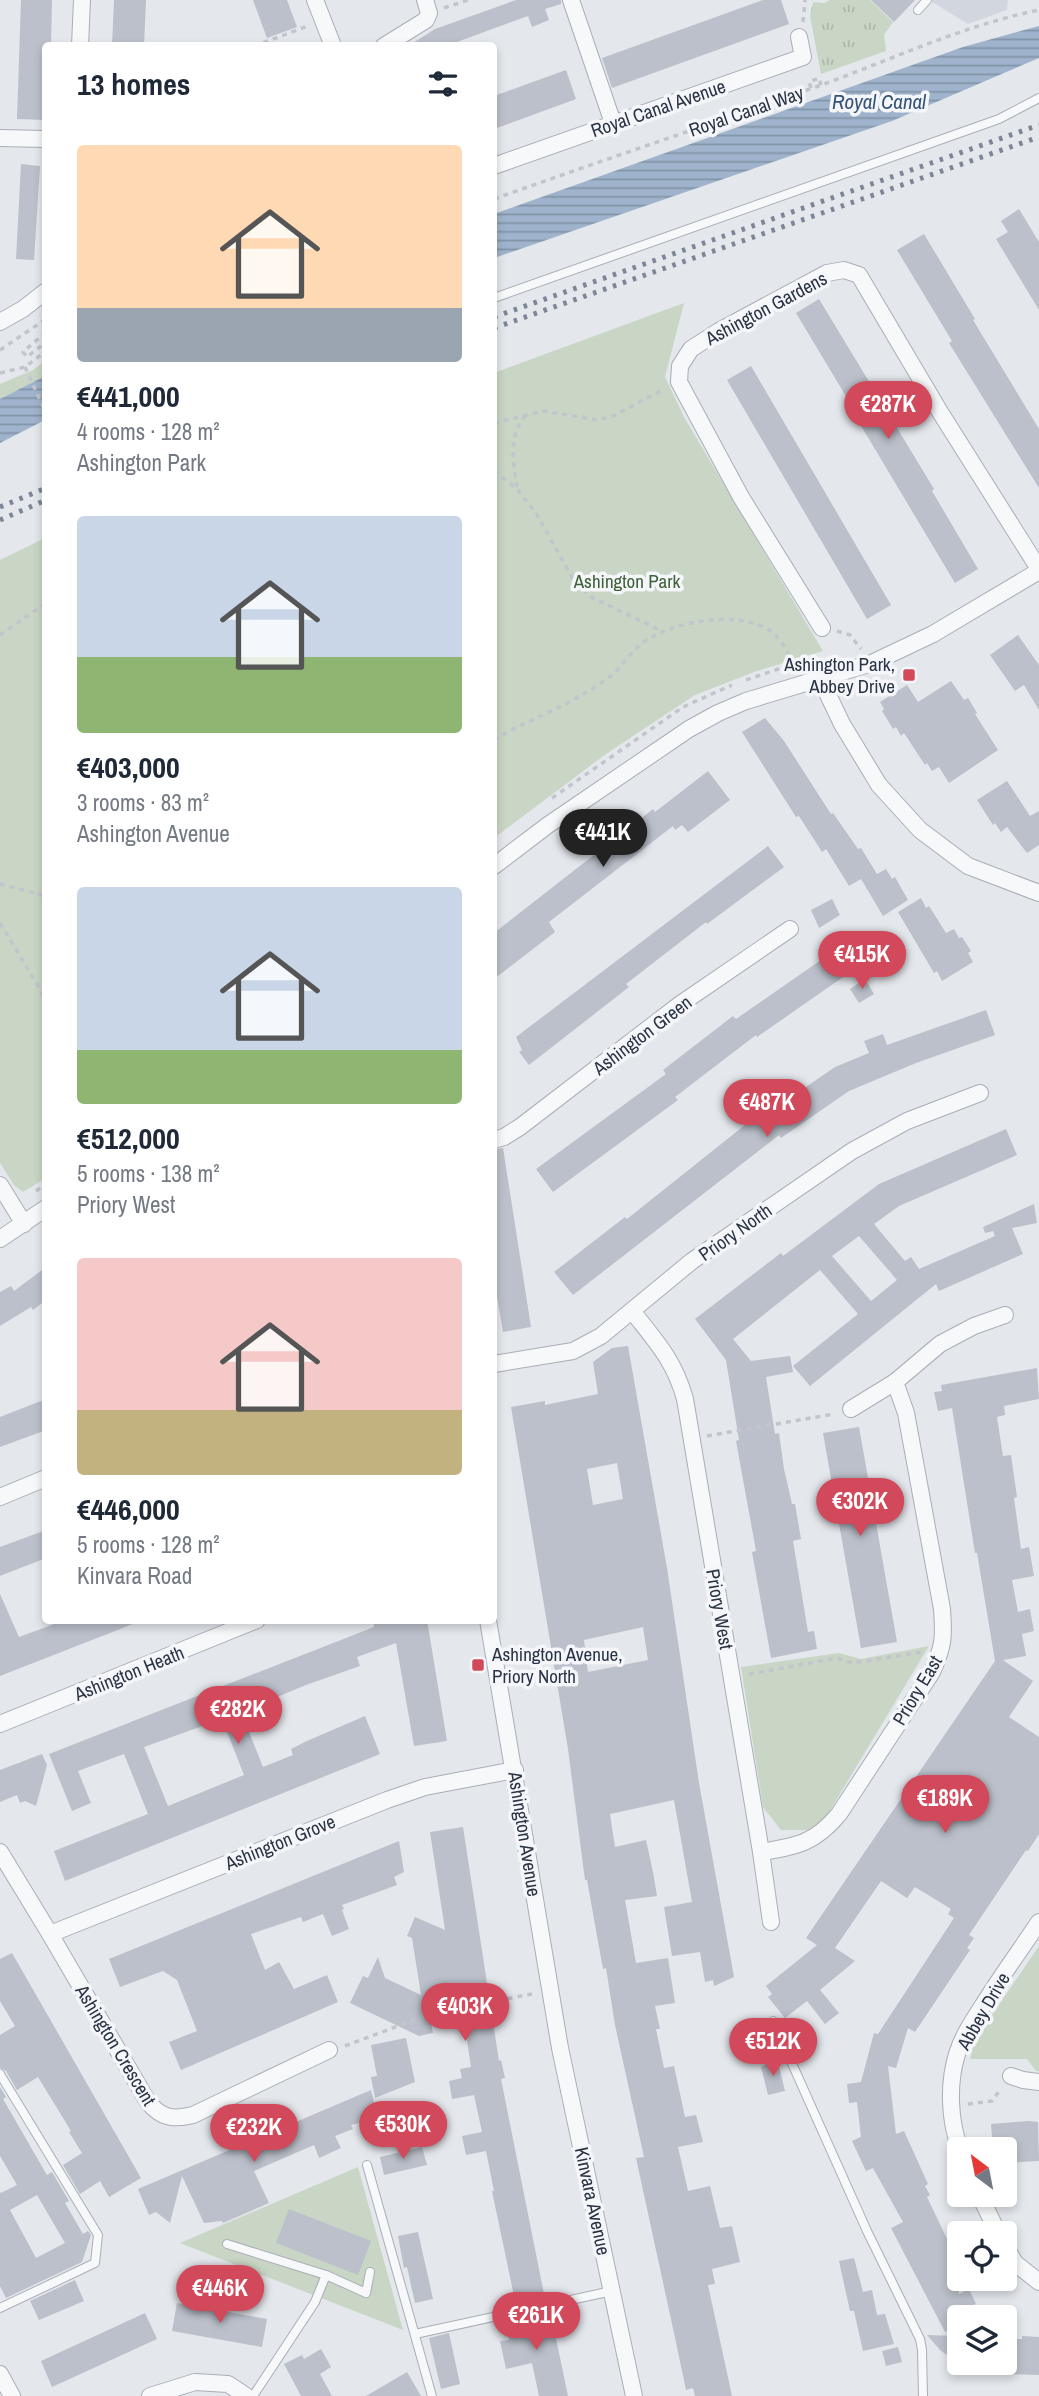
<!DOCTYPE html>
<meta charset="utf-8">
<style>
:root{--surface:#fff;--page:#f2f2f3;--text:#1f2937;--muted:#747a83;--accent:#d1495b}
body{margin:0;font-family:"Archivo Narrow",sans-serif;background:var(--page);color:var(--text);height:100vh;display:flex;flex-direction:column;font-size:26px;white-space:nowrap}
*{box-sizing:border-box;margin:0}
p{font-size:23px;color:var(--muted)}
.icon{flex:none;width:38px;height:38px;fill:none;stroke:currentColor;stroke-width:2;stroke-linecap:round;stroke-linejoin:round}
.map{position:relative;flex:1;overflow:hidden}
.sheet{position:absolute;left:42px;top:42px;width:455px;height:1582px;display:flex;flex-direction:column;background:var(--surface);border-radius:7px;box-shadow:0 4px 10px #0003}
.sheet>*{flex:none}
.needle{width:46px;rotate:328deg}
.buttons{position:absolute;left:947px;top:2137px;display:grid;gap:14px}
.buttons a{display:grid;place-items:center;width:70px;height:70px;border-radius:7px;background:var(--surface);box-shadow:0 4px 10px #0003;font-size:35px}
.price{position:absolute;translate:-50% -60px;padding:0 16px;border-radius:24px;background:var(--accent);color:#fff;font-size:23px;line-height:46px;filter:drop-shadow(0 2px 4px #0008)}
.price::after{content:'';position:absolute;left:50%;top:42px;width:21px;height:16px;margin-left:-10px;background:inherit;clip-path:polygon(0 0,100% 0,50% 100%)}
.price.on{background:#222;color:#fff}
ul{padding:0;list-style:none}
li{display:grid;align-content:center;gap:14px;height:371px;padding:0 35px}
li span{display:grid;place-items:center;height:217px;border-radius:7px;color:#555}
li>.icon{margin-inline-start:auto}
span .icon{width:126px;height:126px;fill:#fffc;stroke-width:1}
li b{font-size:30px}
h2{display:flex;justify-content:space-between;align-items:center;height:84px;padding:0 35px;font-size:30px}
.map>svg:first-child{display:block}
.built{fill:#d2d6de}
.grass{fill:url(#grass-tufts)}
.green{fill:#c9d6c5}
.water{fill:url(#water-rules)}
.building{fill:#bbc0ca;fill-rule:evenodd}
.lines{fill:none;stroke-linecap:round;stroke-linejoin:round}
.service-casing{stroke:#a9aeb7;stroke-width:10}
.minor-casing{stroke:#a9aeb7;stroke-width:18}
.path{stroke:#c2c5cb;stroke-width:3.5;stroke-dasharray:5 5;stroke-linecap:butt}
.service{stroke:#f7f8fa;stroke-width:8}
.minor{stroke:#f7f8fa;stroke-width:16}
.rail{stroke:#7d8696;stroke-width:5;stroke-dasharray:3.5 7;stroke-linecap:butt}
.poi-dot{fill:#d1495b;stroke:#f4f6f9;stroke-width:2.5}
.labels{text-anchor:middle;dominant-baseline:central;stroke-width:7;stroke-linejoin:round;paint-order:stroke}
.street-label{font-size:19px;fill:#2b3445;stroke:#f4f6f9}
.park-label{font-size:19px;fill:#3f6138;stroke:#f4f6f9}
.poi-label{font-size:19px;fill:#2b3445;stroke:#f4f6f9;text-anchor:end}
.water-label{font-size:21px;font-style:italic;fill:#34527a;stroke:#f4f6f9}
</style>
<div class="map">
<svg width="1039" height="2396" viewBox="0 0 1039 2396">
<defs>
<pattern id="grass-tufts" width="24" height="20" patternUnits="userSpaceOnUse" patternTransform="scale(1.75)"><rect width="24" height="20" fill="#c9d6c5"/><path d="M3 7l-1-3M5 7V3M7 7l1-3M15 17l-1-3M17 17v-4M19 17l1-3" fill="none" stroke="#adb8ab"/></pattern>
<pattern id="water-rules" width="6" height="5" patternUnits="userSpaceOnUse" patternTransform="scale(1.75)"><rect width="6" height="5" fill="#9fb4cc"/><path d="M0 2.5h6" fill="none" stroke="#8293a7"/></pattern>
</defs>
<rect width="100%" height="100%" fill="#e4e7ec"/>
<path class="built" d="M929,0H1008L1007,10L968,24Z"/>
<path class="grass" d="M830,0H870L893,22L884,35L886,51L821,74L810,16L813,2L824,3Z"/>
<g class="green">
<path d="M684,303L665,377L684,417L823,651L757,671L695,695L606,754L494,838V373Z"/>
<path d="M45,361V376L0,399V384L33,370Z"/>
<path d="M45,538L46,1178L23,1192L14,1185L0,1163V560Z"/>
<path d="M929,1646L823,1822L811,1830H781L763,1807L741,1667L839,1653L861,1659Z"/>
<path d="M1039,1946V2071H1036L1027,2059H970L975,2040Z"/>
<path d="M358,2167L403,2330L180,2243Z"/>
</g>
<g class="water">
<path d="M1039,26V58L892,121L494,258V214L963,47Z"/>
<path d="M45,376V420L0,443V399Z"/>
</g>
<g class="building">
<path d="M21,0H52L51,46H46V120L17,119Z"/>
<path d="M114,0H146L144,46H112Z"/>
<path d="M253,0H287L297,27L267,38Z"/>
<path d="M516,0H561V4L545,9L549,20L532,27L528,16L446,46H408L435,29Z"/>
<path d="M763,0H781L789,24L612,88L602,58Z"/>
<path d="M871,0H915L894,22Z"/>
<path d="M566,70L576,99L494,129V96Z"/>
<path d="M21,164L40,166L34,260L16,259Z"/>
<path d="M1019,209L1039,242V310L996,239L1008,232L1001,221Z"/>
<path d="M924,234L975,319L973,320L1039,429V488L949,343L952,341L897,250Z"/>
<path d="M819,299L934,489L932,491L978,569L955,583L854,414L856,413L796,313Z"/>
<path d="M751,366L891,605L867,619L727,380Z"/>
<path d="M1018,635L1039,665V710L1024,685L1015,691L990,655Z"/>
<path d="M951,681L964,700L968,698L977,713L975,714L998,750L949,783L939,767L932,771L927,763L925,765L904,733L901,736L896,727L893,729L882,711L884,709L880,702L907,685L918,702Z"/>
<path d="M765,718L784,741L831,814L833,813L858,849L861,848L877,874L886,869L892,879L895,877L908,900L883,916L861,879L849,886L826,849L822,852L799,816L796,817L742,732Z"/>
<path d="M708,771L730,800L688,832L682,825L675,830L673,826L549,922L555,932L494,979V933L653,809L655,812Z"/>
<path d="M1007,781L1030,816L1039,811V845L1027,853L1007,827L1001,832L995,823L993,825L977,800Z"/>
<path d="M768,846L784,867L707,924L706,922L626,984L629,987L529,1065L519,1052L522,1050L516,1037Z"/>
<path d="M921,898L926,908L929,906L946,933L954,929L959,938L962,937L971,951L968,953L973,962L942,981L937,971L934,973L898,912Z"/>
<path d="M832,899L840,915L819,928L811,910Z"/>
<path d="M831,953L846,975L757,1037L756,1035L675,1097L678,1100L553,1192L536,1169L666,1074L663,1070L733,1016L736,1019Z"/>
<path d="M865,979L874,994L859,1003L850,989Z"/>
<path d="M986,1010L995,1035L916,1063L849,1091L781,1138L779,1135L573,1295L554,1272L625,1217L627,1219L755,1117L758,1120L835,1067L869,1053L864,1041L883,1034L887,1045Z"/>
<path d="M1006,1129L1017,1155L899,1206L874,1224L905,1261L911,1257L919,1269L995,1236L993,1231L985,1233L983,1227L1034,1204L1037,1223L1012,1228L1023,1254L939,1291L936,1284L810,1386L793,1366L858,1314L820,1270L733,1339L751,1361L790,1356L793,1372L766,1377L775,1434L779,1433L784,1469L792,1504H795L801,1539L793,1541L808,1632L814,1631L817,1649L771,1658L752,1552L756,1551L736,1441L739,1440L726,1360L695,1319L781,1253L783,1256L879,1184ZM859,1236L897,1280L871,1301L832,1256Z"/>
<path d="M503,1148L531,1327L503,1332L494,1278V1150Z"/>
<path d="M46,1267V1300L33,1310L31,1307L0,1326V1292L11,1286L14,1291Z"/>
<path d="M628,1346L667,1568L699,1783L734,1977L714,1986L713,1980L705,1982L700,1952L672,1956L664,1907L692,1902L674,1800L610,1814L615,1847L646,1840L653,1872L657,1896L625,1900L636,1963L668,1958L675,2003L655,2006L660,2029H656L664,2068L674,2066L685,2117L696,2115L703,2142L678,2147L688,2191L710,2186L720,2228L732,2226L740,2262L712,2269L715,2284L708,2285L732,2396H695L693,2388L686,2390L674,2333L636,2158L644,2157L615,2025L606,1968L603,1969L587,1880H585L568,1749L511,1407L545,1401V1405L598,1394L593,1362L612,1348ZM617,1463L623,1499L593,1505L587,1469ZM643,1627L648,1660L588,1672L584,1640Z"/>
<path d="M1037,1368L1039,1399L1004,1406L1005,1415L997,1417L1003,1456L1011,1455L1017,1497L1014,1498L1021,1549L1029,1547L1034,1576L1012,1580L1018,1612L1030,1609L1032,1621L1034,1631L1022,1634L1026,1656L1003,1660L1033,1681L1009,1717L1039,1737V1834L1028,1851L1026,1850L969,1935L974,1938L967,1948L970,1950L915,2032L908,2028L896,2068L888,2066L896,2134L904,2131L928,2184L925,2186L930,2195L927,2197L959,2264V2294L969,2289L976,2304L973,2305L979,2317H959V2325L945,2332L891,2228L903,2222L873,2168L866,2171L852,2141L861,2137L857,2102L849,2103L847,2084L861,2082L874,2033L878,2034L954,1918L948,1914L951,1909L915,1887L907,1898L881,1881L835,1948L855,1961L820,1990L839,2013L825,2024L807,2001L785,2018L768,1997L772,1994L766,1986L817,1945L806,1938L995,1661L977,1553H975L952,1408L938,1411L934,1392L942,1391L941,1385Z"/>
<path d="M46,1399V1430L0,1447V1417Z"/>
<path d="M859,1427L897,1642L861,1648L823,1433Z"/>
<path d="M46,1530V1558L0,1576V1547Z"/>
<path d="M0,1594L19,1637L65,1620L138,1622L0,1676Z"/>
<path d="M373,1620H427L447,1741L414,1746L396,1643L357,1657L360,1666L306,1685L241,1712L263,1767L293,1755L291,1749L307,1741L365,1716L380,1754L65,1881L54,1851L148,1814L124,1754L78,1771L91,1803L72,1811L49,1754L374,1627ZM222,1719L244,1775L168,1806L144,1747Z"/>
<path d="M42,1754L47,1765L36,1806L25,1801L20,1803L17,1795L0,1802V1770Z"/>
<path d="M463,1827L499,2061L501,2060L505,2078L501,2079L545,2299L502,2308L500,2299L514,2296L492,2191H494L486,2151L466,2155L462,2136L482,2132L474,2095L452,2099L449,2081L462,2078L460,2069L471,2067L461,2002L428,2007L433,2033L419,2036L350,2003L363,1976L368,1978L378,1957L385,1978L421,1995L412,1938L407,1936L415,1917L445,1930L430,1832Z"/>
<path d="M399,1841L404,1872L394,1877L397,1885L342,1905L344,1909L342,1910L349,1929L332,1936L323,1914L303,1922L301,1917L251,1934L265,1970L279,1962L294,1989L327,1975L338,2002L181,2070L169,2042L197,2031L177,1980L163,1971L120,1987L109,1959Z"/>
<path d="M12,1953L141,2178L109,2197L100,2181L80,2194L63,2165L82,2153L69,2132L71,2131L38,2077L17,2090L6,2071L0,2068V2035L15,2026L0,2001V1959Z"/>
<path d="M406,2038L415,2082L375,2098L371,2077L377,2076L371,2045Z"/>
<path d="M777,2059L785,2091L768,2095L761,2067Z"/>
<path d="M0,2087L6,2097L3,2099L44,2170L47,2175L52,2172L69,2201L65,2203L83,2234L88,2231L91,2235L82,2262L6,2298L0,2286V2192L1,2193L17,2185L0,2156ZM37,2195L65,2243L36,2258L10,2210Z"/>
<path d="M371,2090L378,2118L351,2125L353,2129L335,2136L341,2148L319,2158L314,2145L254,2171L269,2203L223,2223L222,2221L204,2223L182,2176L170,2223L156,2212L149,2215L138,2189Z"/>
<path d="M1029,2121L1038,2122L1039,2161L1004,2163V2149H993L991,2124Z"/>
<path d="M422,2147L427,2165L384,2175L380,2157Z"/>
<path d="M289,2209L371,2241L358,2275L276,2243Z"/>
<path d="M418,2232L433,2299L415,2303L407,2267L404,2268L398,2236Z"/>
<path d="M854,2258L863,2292L872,2290L877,2315L885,2314L894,2344L863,2351L854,2311H850L839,2261Z"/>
<path d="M75,2280L84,2301L39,2320L30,2301Z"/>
<path d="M177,2303L267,2319L262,2347L172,2331Z"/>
<path d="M550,2311L554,2329L568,2396H539L532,2363L506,2369L500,2341L509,2340L505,2321Z"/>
<path d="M145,2313L157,2339L52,2387L41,2361Z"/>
<path d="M449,2333L460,2384L441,2389L429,2338Z"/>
<path d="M927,2335L959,2336V2364L940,2350Z"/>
<path d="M1022,2336L1039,2337V2375L1004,2374V2339H1022Z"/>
<path d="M898,2347L902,2362L886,2366L882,2351Z"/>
<path d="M321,2349L331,2367L320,2374L332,2396H301L284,2364L302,2355L304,2359Z"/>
<path d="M407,2372L421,2396H366Z"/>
</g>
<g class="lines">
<defs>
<g id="service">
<path d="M918,10L927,0"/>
<path d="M494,298L999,119L1039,98"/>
<path d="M773,2021L867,2231L920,2339L922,2350L923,2396"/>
<path d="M0,2074L98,2235L95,2263L0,2308"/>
<path d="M367,2165L432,2396"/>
<path d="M227,2244L326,2275L366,2293L370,2272"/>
<path d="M415,2334L612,2291"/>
<path d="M253,2396L315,2302L326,2275"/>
</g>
<g id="minor">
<path d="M315,0L333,46"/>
<path d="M571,0L613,123"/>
<path d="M80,46L82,0"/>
<path d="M384,46L426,20L429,13L425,0"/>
<path d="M0,138L46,139"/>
<path d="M494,166L803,57L799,37"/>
<path d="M0,322L23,309L46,291"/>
<path d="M822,628L741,497L679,382L680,366L691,349L719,331L827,273L844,270L859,275L940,412L1039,569"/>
<path d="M820,678L842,724L879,785L920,830L968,866L1039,893"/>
<path d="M494,866L548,825L689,729L718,713L746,701L872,663L933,634L1039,571"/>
<path d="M494,1140L504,1137L520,1127L679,1005L790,929"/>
<path d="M0,1185L24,1224"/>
<path d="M0,1239L46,1208"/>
<path d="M633,1312C657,1343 674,1360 685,1399L761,1852L771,1922"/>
<path d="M494,1364L573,1351L601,1336L692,1261L852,1151L907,1121L980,1093"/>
<path d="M851,1409L895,1382L940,1344L974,1326L1005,1315"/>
<path d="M0,1497L46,1478"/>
<path d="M488,1620L560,2048L634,2396"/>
<path d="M0,1724L257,1620"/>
<path d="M0,1852L50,1934L148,2102C161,2118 173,2120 193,2115L329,2050"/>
<path d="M761,1852C798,1846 815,1843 839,1814L932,1672C944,1645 944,1637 942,1609L906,1413L895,1382"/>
<path d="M50,1934L387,1800L425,1787L515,1770"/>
<path d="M1011,2076L1023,2080L1039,2082"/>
<path d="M960,2149C949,2120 948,2083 957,2054C963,2035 974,2019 985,2002C1002,1975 1021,1949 1039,1922"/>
<path d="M979,2194L998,2233"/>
<path d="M1004,2244L1015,2263L1039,2282"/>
<path d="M0,2374L12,2396"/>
<path d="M150,2396L195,2382L228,2384L246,2396"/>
</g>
</defs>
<use href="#service" class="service-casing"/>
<use href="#minor" class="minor-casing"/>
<g class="path">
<path d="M444,8L468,0"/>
<path d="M803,22L805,0"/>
<path d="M254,46L308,26"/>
<path d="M811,88L809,82L819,78L821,85"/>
<path d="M494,199C603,160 714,123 824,84C895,58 965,25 1039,10"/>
<path d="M46,332L23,352L27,357L46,342"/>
<path d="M0,350L46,319"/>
<path d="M25,367L46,413"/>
<path d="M0,373L25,367L46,351"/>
<path d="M494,423L544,411L598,420L613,416L664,389"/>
<path d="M494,471L517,489L536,513L573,579L591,597L664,632"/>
<path d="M517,487C513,463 508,434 526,415"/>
<path d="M43,521L46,526"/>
<path d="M837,631L850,635L861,649"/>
<path d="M0,635L46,603"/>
<path d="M746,680L793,664"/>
<path d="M494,740C521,723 552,713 580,696C590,690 602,683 611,676C623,665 632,650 645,641C675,621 737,610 769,630C782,638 790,656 795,669"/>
<path d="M552,798L683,707L732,685"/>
<path d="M0,884L46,896"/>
<path d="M0,923L38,986L46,1002"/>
<path d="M36,1191L46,1184"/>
<path d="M707,1436L834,1414"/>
<path d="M749,1674L837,1658L852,1663L923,1652"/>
<path d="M345,2046L432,2013L532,1994"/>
<path d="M968,2104L992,2101L1000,2090"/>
</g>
<use href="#service" class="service"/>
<use href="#minor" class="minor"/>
<g class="rail">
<path d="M494,317L1039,125"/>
<path d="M494,328L1039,137"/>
<path d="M0,507L46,488"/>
<path d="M0,520L46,500"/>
</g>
</g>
<g class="poi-dot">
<rect x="902" y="668" width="14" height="14" rx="3.5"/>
<rect x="471" y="1658" width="14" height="14" rx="3.5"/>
</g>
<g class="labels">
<g class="street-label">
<text transform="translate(658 108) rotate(-19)">Royal Canal Avenue</text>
<text transform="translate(746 111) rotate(-19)">Royal Canal Way</text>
<text transform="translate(766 308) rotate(-28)">Ashington Gardens</text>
<text transform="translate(642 1035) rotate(-37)">Ashington Green</text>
<text transform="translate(735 1232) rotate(-35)">Priory North</text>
<text transform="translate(720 1609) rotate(80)">Priory West</text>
<text transform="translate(129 1673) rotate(-22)">Ashington Heath</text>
<text transform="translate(917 1690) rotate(-59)">Priory East</text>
<text transform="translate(525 1834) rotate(81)">Ashington Avenue</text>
<text transform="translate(280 1842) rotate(-22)">Ashington Grove</text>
<text transform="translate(983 2011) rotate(-60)">Abbey Drive</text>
<text transform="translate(116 2045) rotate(59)">Ashington Crescent</text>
<text transform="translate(593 2201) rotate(78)">Kinvara Avenue</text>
</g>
<g class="park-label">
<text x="627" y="581">Ashington Park</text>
</g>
<g class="poi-label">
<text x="895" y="664">Ashington Park,<tspan x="895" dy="22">Abbey Drive</tspan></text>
<text x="492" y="1654" text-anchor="start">Ashington Avenue,<tspan x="492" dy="22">Priory North</tspan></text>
</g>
<g class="water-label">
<text x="879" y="101">Royal Canal</text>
</g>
</g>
</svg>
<div class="buttons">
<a><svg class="needle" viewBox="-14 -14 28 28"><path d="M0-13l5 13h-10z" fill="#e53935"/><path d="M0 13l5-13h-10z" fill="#747a83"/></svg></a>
<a><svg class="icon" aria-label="locate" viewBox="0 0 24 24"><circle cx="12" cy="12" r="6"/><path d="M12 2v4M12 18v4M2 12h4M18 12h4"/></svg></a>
<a><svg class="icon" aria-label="layers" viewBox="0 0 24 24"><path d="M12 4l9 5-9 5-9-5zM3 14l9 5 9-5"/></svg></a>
</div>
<b class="price" style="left:888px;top:441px">€287K</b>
<b class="price on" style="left:603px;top:869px">€441K</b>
<b class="price" style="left:862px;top:991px">€415K</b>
<b class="price" style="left:767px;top:1139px">€487K</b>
<b class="price" style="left:860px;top:1538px">€302K</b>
<b class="price" style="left:238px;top:1746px">€282K</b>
<b class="price" style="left:945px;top:1835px">€189K</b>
<b class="price" style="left:465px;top:2043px">€403K</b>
<b class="price" style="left:773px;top:2078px">€512K</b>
<b class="price" style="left:403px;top:2161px">€530K</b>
<b class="price" style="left:254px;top:2164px">€232K</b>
<b class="price" style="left:220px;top:2325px">€446K</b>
<b class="price" style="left:536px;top:2352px">€261K</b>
<section class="sheet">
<h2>13 homes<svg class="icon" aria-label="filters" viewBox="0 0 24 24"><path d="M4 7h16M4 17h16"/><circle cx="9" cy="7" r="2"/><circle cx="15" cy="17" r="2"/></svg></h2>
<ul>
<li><span style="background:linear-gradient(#ffd9b3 75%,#9aa5b1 0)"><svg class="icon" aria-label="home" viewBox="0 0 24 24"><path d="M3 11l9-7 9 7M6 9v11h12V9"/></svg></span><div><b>€441,000</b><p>4 rooms · 128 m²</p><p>Ashington Park</p></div></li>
<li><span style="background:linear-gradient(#c9d6e8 65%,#8fb573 0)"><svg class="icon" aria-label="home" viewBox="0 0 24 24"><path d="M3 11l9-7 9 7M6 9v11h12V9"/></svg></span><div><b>€403,000</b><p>3 rooms · 83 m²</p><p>Ashington Avenue</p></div></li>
<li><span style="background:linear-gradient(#c9d6e8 75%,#8fb573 0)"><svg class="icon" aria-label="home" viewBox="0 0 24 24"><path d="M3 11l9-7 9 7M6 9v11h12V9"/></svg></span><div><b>€512,000</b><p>5 rooms · 138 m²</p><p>Priory West</p></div></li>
<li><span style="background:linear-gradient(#f6c9c9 70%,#c2b280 0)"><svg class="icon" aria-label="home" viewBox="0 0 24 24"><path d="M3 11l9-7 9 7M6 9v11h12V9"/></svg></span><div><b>€446,000</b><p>5 rooms · 128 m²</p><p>Kinvara Road</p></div></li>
</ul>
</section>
</div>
